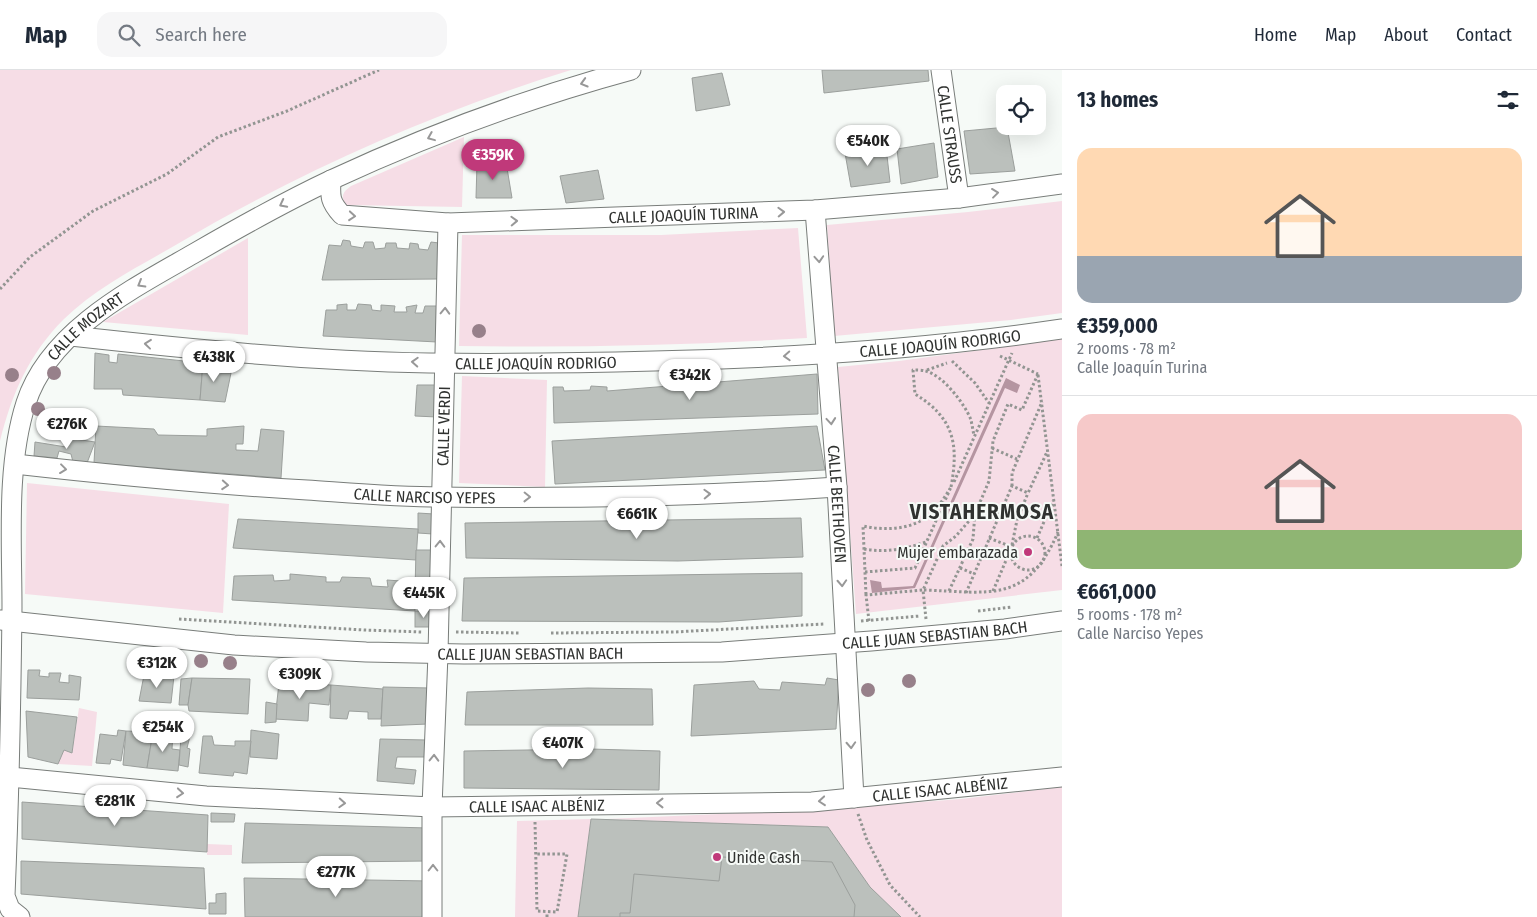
<!DOCTYPE html>
<meta charset="utf-8">
<style>
:root{--surface:#fff;--page:#f6f6f7;--text:#1f2937;--muted:#747a83;--line:#e0e1e3;--accent:#c0397a}
body{margin:0;font-family:"Fira Sans Condensed",sans-serif;background:var(--page);color:var(--text);height:100vh;display:flex;flex-direction:column;font-size:19px;white-space:nowrap}
*{box-sizing:border-box;margin:0}
p{font-size:16px;color:var(--muted)}
.icon{flex:none;width:28px;height:28px;fill:none;stroke:currentColor;stroke-width:2;stroke-linecap:round;stroke-linejoin:round}
.map{position:relative;flex:1;overflow:hidden}
.panel{display:flex;flex-direction:column;background:var(--surface);width:475px}
.panel>*{flex:none}
.controls{position:absolute;left:996px;top:15px;display:grid;gap:10px}
.controls a{display:grid;place-items:center;width:50px;height:50px;border-radius:10px;background:var(--surface);box-shadow:0 5px 20px #0002;font-size:25px}
.price{position:absolute;translate:-50% -42px;padding:0 11px;border-radius:18px;background:#fff;color:#222;font-size:16px;line-height:32px;filter:drop-shadow(0 1px 2px #0008)}
.price::after{content:'';position:absolute;left:50%;top:30px;width:15px;height:11px;margin-left:-8px;background:inherit;clip-path:polygon(0 0,100% 0,50% 100%)}
.price.active{background:var(--accent);color:#fff}
ul{padding:0;list-style:none}
li{display:grid;align-content:center;gap:10px;height:265px;padding:0 15px}
li+li{border-top:1px solid var(--line)}
li span{display:grid;place-items:center;height:155px;border-radius:15px;color:#555}
li>.icon{margin-inline-start:auto}
span .icon{width:90px;height:90px;fill:#fffc;stroke-width:1}
li b{font-size:21px}
h2{display:flex;justify-content:space-between;align-items:center;height:60px;padding:0 15px;font-size:21px}
header{display:flex;align-items:center;gap:30px;box-sizing:border-box;height:70px;padding:0 25px;background:var(--surface);border-bottom:1px solid var(--line)}
header strong{font-size:24px}
nav{display:flex;gap:28px;margin-inline-start:auto;font-size:18px}
.search{width:350px;height:45px;background:var(--page);display:flex;align-items:center;gap:12px;box-sizing:border-box;padding:0 18px;border-radius:15px;color:var(--muted);font-size:19px}
main{display:flex;flex:1;min-height:0}
.map>svg:first-child{display:block}
.green{fill:#f6dde6}
.water{fill:#b595a1}
.building{fill:#bbc0bc;stroke:#9b9f9c}
.lines{fill:none;stroke-linecap:round;stroke-linejoin:round}
.minor-casing{stroke:#797d7a;stroke-width:21}
.path{stroke:#929592;stroke-width:3;stroke-dasharray:2.5 2.5;stroke-linecap:butt}
.minor{stroke:#fff;stroke-width:19}
.tree{fill:#97808a}
.oneway{stroke:#989898}
.poi-dot{fill:#c0397a;stroke:#f6faf7;stroke-width:2}
.labels{text-anchor:middle;dominant-baseline:central;stroke-width:4;stroke-linejoin:round;paint-order:stroke}
.street-label{font-size:16px;fill:#303230;stroke:#f6faf7}
.poi-label{font-size:16px;fill:#303230;stroke:#f6faf7;text-anchor:end}
.district-label{font-size:21px;font-weight:bold;letter-spacing:1px;fill:#303230;stroke:#f6faf7}
</style>
<header>
<strong>Map</strong>
<div class="search"><svg class="icon" aria-label="search" viewBox="0 0 24 24"><circle cx="10" cy="10" r="6"/><path d="M15 15l6 6"/></svg>Search here</div>
<nav><a>Home</a><a>Map</a><a>About</a><a>Contact</a></nav>
</header>
<main>
<div class="map">
<svg width="1062" height="847" viewBox="0 0 1062 847">
<rect width="100%" height="100%" fill="#f6faf7"/>
<g class="green">
<path d="M0,0H571C432,43 299,102 174,176C136,198 96,218 64,249C29,284 12,323 0,371Z"/>
<path d="M464,67L462,137L346,135C340,126 343,122 351,116Z"/>
<path d="M1062,131V243L1011,250L834,266L827,155L968,142Z"/>
<path d="M798,158L807,268C691,275 575,278 459,276L462,165H661Z"/>
<path d="M248,168V265L103,252Z"/>
<path d="M1062,269V520L856,544L838,297L899,291Z"/>
<path d="M462,306L547,310L545,417L459,413Z"/>
<path d="M27,413L229,434L223,543L25,524Z"/>
<path d="M79,638L97,642L92,696L58,694L64,680L72,683Z"/>
<path d="M1062,717V847H901L870,817L828,757L607,749L829,739L961,729Z"/>
<path d="M591,749L578,847H515L517,751Z"/>
<path d="M207,774L232,775V785H207Z"/>
</g>
<path class="water" d="M1006,308L1020,315L1017,323L1005,318L915,518L872,523L870,510L881,512L882,518L913,516Z"/>
<g class="building">
<path d="M822,0H928L929,11L824,23Z"/>
<path d="M722,3L730,35L696,41L692,8Z"/>
<path d="M1007,57L1015,101L970,104L964,61Z"/>
<path d="M934,73L938,107L901,114L897,79Z"/>
<path d="M886,77L890,112L851,117L845,83Z"/>
<path d="M506,92L512,128H476L477,93Z"/>
<path d="M598,100L604,129L566,133L560,106Z"/>
<path d="M343,170L350,171L351,176L363,178L365,172H373L375,179L385,178L386,173H396L397,178L409,179L410,173L418,174L419,179L428,180L431,172L439,173L438,209L322,210L329,175L341,176Z"/>
<path d="M347,234V240H356L358,234L371,235L372,240L381,241V235L395,236L394,242H407L406,237L417,235L415,243H423L425,236H442L437,272L323,266L326,240H337V235Z"/>
<path d="M95,283L109,285V292L117,293L118,284L203,293L200,330L123,325L122,319H94Z"/>
<path d="M203,293H222L221,303H231L225,332L200,330Z"/>
<path d="M817,304L818,344L554,353L553,317H563L564,321L590,320L591,316L607,317V321Z"/>
<path d="M417,315H437V347L415,346Z"/>
<path d="M96,356L154,359L158,365L207,366V359L244,356L243,374H236V380L258,381L261,359L284,361L281,408L94,393Z"/>
<path d="M817,356L825,400L555,414L552,371Z"/>
<path d="M68,368L95,372L87,393L73,392L71,384L59,381L57,388L34,386L35,372L66,377Z"/>
<path d="M418,443L434,444L433,464L418,463Z"/>
<path d="M801,448L803,487L678,491L466,488L465,453Z"/>
<path d="M238,449L418,459L416,490L233,478Z"/>
<path d="M416,480H436L433,522L415,520Z"/>
<path d="M802,503V546L719,552L462,551L464,508Z"/>
<path d="M290,504L326,507V512H340L342,507L370,508L372,516L388,517L387,510L414,512L415,541L232,530L234,506L273,505L274,511L290,510Z"/>
<rect x="415" y="541" width="18" height="16"/>
<path d="M28,600H40L39,606L49,607V603H61L59,612L69,613V605L81,607L79,630L27,628Z"/>
<path d="M144,605L174,606L171,633L139,631Z"/>
<path d="M192,608L188,635H179L181,609Z"/>
<path d="M192,608L250,609L248,644L189,641L188,635Z"/>
<path d="M827,608L839,610L836,659L691,666L694,615L754,611L759,619L780,620L782,612L825,615Z"/>
<path d="M279,613L331,615L329,635L309,633L308,651L275,649Z"/>
<path d="M331,615L383,619L381,649H368V642L349,641L347,649L330,648Z"/>
<path d="M383,617L430,618L428,654L381,656Z"/>
<path d="M588,618L652,619L653,655H465L467,622Z"/>
<path d="M266,632L277,634L276,652L265,653Z"/>
<path d="M26,641L77,647L72,683L64,680L58,694L28,687Z"/>
<path d="M118,660L126,661L121,691L111,689L110,694L96,693L100,664L117,666Z"/>
<path d="M251,660L279,664L277,689L250,687Z"/>
<path d="M126,661L153,662L147,698L123,695Z"/>
<path d="M153,662H173L172,679L180,680L178,701L147,698Z"/>
<path d="M181,666H190L187,678L190,679L188,697L179,695Z"/>
<path d="M203,666H212L214,675L235,676V671H251L247,704L234,702L233,706L199,703Z"/>
<path d="M380,669L427,670V687H397L395,698L416,700L414,714L377,711Z"/>
<path d="M591,679L660,681L659,720L464,718V681Z"/>
<path d="M22,732L208,745L207,782L22,769Z"/>
<path d="M211,743L235,744L234,752H211Z"/>
<path d="M591,749L828,757L870,817L901,847H578Z"/>
<path d="M245,753L428,758V791L242,793Z"/>
<path d="M722,787L832,792L855,835L854,847H620V843H630L634,804L719,811Z"/>
<path d="M21,791L204,798L206,839L21,824Z"/>
<path d="M244,808L430,811L428,847H245Z"/>
<path d="M226,823V844H209V833H216V824Z"/>
</g>
<g class="lines">
<defs>
<g id="minor">
<path id="s1" d="M941,0L959,128"/>
<path id="s2" d="M331,110C330,127 330,132 342,145L448,153L815,140L959,128L1062,114"/>
<path id="s3" d="M815,140L837,417L854,728"/>
<path id="s4" d="M71,266C189,279 310,291 429,293C504,294 579,293 654,291C790,288 927,279 1062,259"/>
<path id="s5" d="M15,394C112,405 209,414 307,420C351,423 396,427 440,427C572,429 705,426 837,417"/>
<path id="s6" d="M1,550L234,575L366,582L464,584L722,582L871,571L1005,559L1062,551"/>
<path id="s7" d="M10,707L206,726L432,737L812,732L1062,707"/>
<path id="s8" d="M20,847L10,839L5,826C9,730 11,633 12,537C12,472 6,395 26,333C49,261 132,219 193,184C238,158 284,132 331,110C428,65 528,28 631,0"/>
<path id="s9" d="M432,847V737L438,584L448,153"/>
</g>
</defs>
<use href="#minor" class="minor-casing"/>
<g class="path">
<path d="M0,219L30,187L93,141L167,104L218,67L287,41L379,0"/>
<path d="M1000,286L1038,304"/>
<path d="M952,291L975,313L989,333"/>
<path d="M927,300L947,293"/>
<path d="M1038,305L1062,496"/>
<path d="M992,378L1017,389"/>
<path d="M954,412L1012,283"/>
<path d="M1012,416V403L1042,332"/>
<path d="M951,417C959,374 954,348 915,324L913,300C917,300 922,300 925,301C942,304 965,334 971,350C972,355 973,360 974,366"/>
<path d="M978,434L1000,444"/>
<circle cx="1028" cy="483" r="17"/>
<path d="M989,468L1012,477"/>
<path d="M1037,468L1053,431"/>
<path d="M1012,475L1017,450L1028,423"/>
<path d="M864,479C886,483 905,479 926,472"/>
<path d="M960,498L974,504"/>
<path d="M865,502L915,498L951,417C946,425 940,435 933,442C914,460 886,461 863,456L866,525"/>
<path d="M949,521L973,469L975,442"/>
<path d="M993,521L1010,481"/>
<path d="M966,523L1012,416L1028,423L1047,382"/>
<path d="M978,541L1012,537"/>
<path d="M179,549L364,560L422,562"/>
<path d="M926,549L923,520C989,522 1027,535 1058,462"/>
<path d="M861,551L920,546"/>
<path d="M869,551L866,525L923,520L943,476L956,466L969,451L981,430L989,411L993,371L1008,334L1022,340L1038,304"/>
<path d="M456,562L519,563"/>
<path d="M551,563L674,562L824,554"/>
<path d="M858,744L867,770L890,815L920,847"/>
<path d="M535,752L537,841L557,842L567,784H536"/>
<path d="M547,847V842"/>
</g>
<use href="#minor" class="minor"/>
</g>
<g class="tree">
<circle cx="479" cy="261" r="7"/>
<circle cx="54" cy="303" r="7"/>
<circle cx="12" cy="305" r="7"/>
<circle cx="38" cy="339" r="7"/>
<circle cx="201" cy="591" r="7"/>
<circle cx="230" cy="593" r="7"/>
<circle cx="909" cy="611" r="7"/>
<circle cx="868" cy="620" r="7"/>
</g>
<defs><path id="oneway-chevron" d="M-2-3.5L2.5 0L-2 3.5" fill="none" stroke-width="1.6" stroke-linecap="round" stroke-linejoin="round" transform="scale(1.25)"/></defs>
<g class="oneway">
<use href="#oneway-chevron" transform="translate(584 13) rotate(164)"/>
<use href="#oneway-chevron" transform="translate(431 67) rotate(158)"/>
<use href="#oneway-chevron" transform="translate(995 123) rotate(-7)"/>
<use href="#oneway-chevron" transform="translate(283 134) rotate(153)"/>
<use href="#oneway-chevron" transform="translate(781 142) rotate(-2)"/>
<use href="#oneway-chevron" transform="translate(352 146) rotate(5)"/>
<use href="#oneway-chevron" transform="translate(514 151) rotate(-2)"/>
<use href="#oneway-chevron" transform="translate(819 189) rotate(86)"/>
<use href="#oneway-chevron" transform="translate(141 214) rotate(150)"/>
<use href="#oneway-chevron" transform="translate(445 241) rotate(-88)"/>
<use href="#oneway-chevron" transform="translate(148 274) rotate(-174)"/>
<use href="#oneway-chevron" transform="translate(787 286) rotate(177)"/>
<use href="#oneway-chevron" transform="translate(415 292) rotate(-177)"/>
<use href="#oneway-chevron" transform="translate(831 351) rotate(85)"/>
<use href="#oneway-chevron" transform="translate(63 399) rotate(7)"/>
<use href="#oneway-chevron" transform="translate(225 415) rotate(4)"/>
<use href="#oneway-chevron" transform="translate(707 424) rotate(-2)"/>
<use href="#oneway-chevron" transform="translate(527 427) rotate(1)"/>
<use href="#oneway-chevron" transform="translate(440 474) rotate(-89)"/>
<use href="#oneway-chevron" transform="translate(842 513) rotate(87)"/>
<use href="#oneway-chevron" transform="translate(851 675) rotate(87)"/>
<use href="#oneway-chevron" transform="translate(434 688) rotate(-89)"/>
<use href="#oneway-chevron" transform="translate(180 723) rotate(5)"/>
<use href="#oneway-chevron" transform="translate(822 731) rotate(175)"/>
<use href="#oneway-chevron" transform="translate(342 733) rotate(3)"/>
<use href="#oneway-chevron" transform="translate(660 733) rotate(180)"/>
<use href="#oneway-chevron" transform="translate(433 798) rotate(-90)"/>
</g>
<g class="poi-dot">
<circle cx="1028" cy="482" r="5"/>
<circle cx="717" cy="787" r="5"/>
</g>
<g class="labels">
<g class="street-label">
<text stroke="none"><textPath href="#s1" startOffset="65">CALLE STRAUSS</textPath></text>
<text stroke="none"><textPath href="#s2" startOffset="380">CALLE JOAQUÍN TURINA</textPath></text>
<text stroke="none"><textPath href="#s8" startOffset="620">CALLE MOZART</textPath></text>
<text stroke="none"><textPath href="#s4" startOffset="871">CALLE JOAQUÍN RODRIGO</textPath></text>
<text stroke="none"><textPath href="#s4" startOffset="466">CALLE JOAQUÍN RODRIGO</textPath></text>
<text stroke="none"><textPath href="#s9" startOffset="491">CALLE VERDI</textPath></text>
<text stroke="none"><textPath href="#s5" startOffset="411">CALLE NARCISO YEPES</textPath></text>
<text stroke="none"><textPath href="#s3" startOffset="295">CALLE BEETHOVEN</textPath></text>
<text stroke="none"><textPath href="#s6" startOffset="936">CALLE JUAN SEBASTIAN BACH</textPath></text>
<text stroke="none"><textPath href="#s6" startOffset="531">CALLE JUAN SEBASTIAN BACH</textPath></text>
<text stroke="none"><textPath href="#s7" startOffset="932">CALLE ISAAC ALBÉNIZ</textPath></text>
<text stroke="none"><textPath href="#s7" startOffset="528">CALLE ISAAC ALBÉNIZ</textPath></text>
</g>
<g class="poi-label">
<text x="1018" y="482">Mujer embarazada</text>
<text x="727" y="787" text-anchor="start">Unide Cash</text>
</g>
<g class="district-label">
<text x="982" y="442">VISTAHERMOSA</text>
</g>
</g>
</svg>
<div class="controls">
<a><svg class="icon" aria-label="locate" viewBox="0 0 24 24"><circle cx="12" cy="12" r="6"/><path d="M12 2v4M12 18v4M2 12h4M18 12h4"/></svg></a>
</div>
<b class="price" style="left:868px;top:97px">€540K</b>
<b class="price active" style="left:493px;top:111px">€359K</b>
<b class="price" style="left:214px;top:313px">€438K</b>
<b class="price" style="left:690px;top:331px">€342K</b>
<b class="price" style="left:67px;top:380px">€276K</b>
<b class="price" style="left:637px;top:470px">€661K</b>
<b class="price" style="left:424px;top:549px">€445K</b>
<b class="price" style="left:157px;top:619px">€312K</b>
<b class="price" style="left:300px;top:630px">€309K</b>
<b class="price" style="left:163px;top:683px">€254K</b>
<b class="price" style="left:563px;top:699px">€407K</b>
<b class="price" style="left:115px;top:757px">€281K</b>
<b class="price" style="left:336px;top:828px">€277K</b>
</div>
<section class="panel">
<h2>13 homes<svg class="icon" aria-label="filters" viewBox="0 0 24 24"><path d="M4 7h16M4 17h16"/><circle cx="9" cy="7" r="2"/><circle cx="15" cy="17" r="2"/></svg></h2>
<ul>
<li><span style="background:linear-gradient(#ffd9b3 70%,#9aa5b1 0)"><svg class="icon" aria-label="home" viewBox="0 0 24 24"><path d="M3 11l9-7 9 7M6 9v11h12V9"/></svg></span><div><b>€359,000</b><p>2 rooms · 78 m²</p><p>Calle Joaquín Turina</p></div></li>
<li><span style="background:linear-gradient(#f6c9c9 75%,#8fb573 0)"><svg class="icon" aria-label="home" viewBox="0 0 24 24"><path d="M3 11l9-7 9 7M6 9v11h12V9"/></svg></span><div><b>€661,000</b><p>5 rooms · 178 m²</p><p>Calle Narciso Yepes</p></div></li>
</ul>
</section>
</main>
